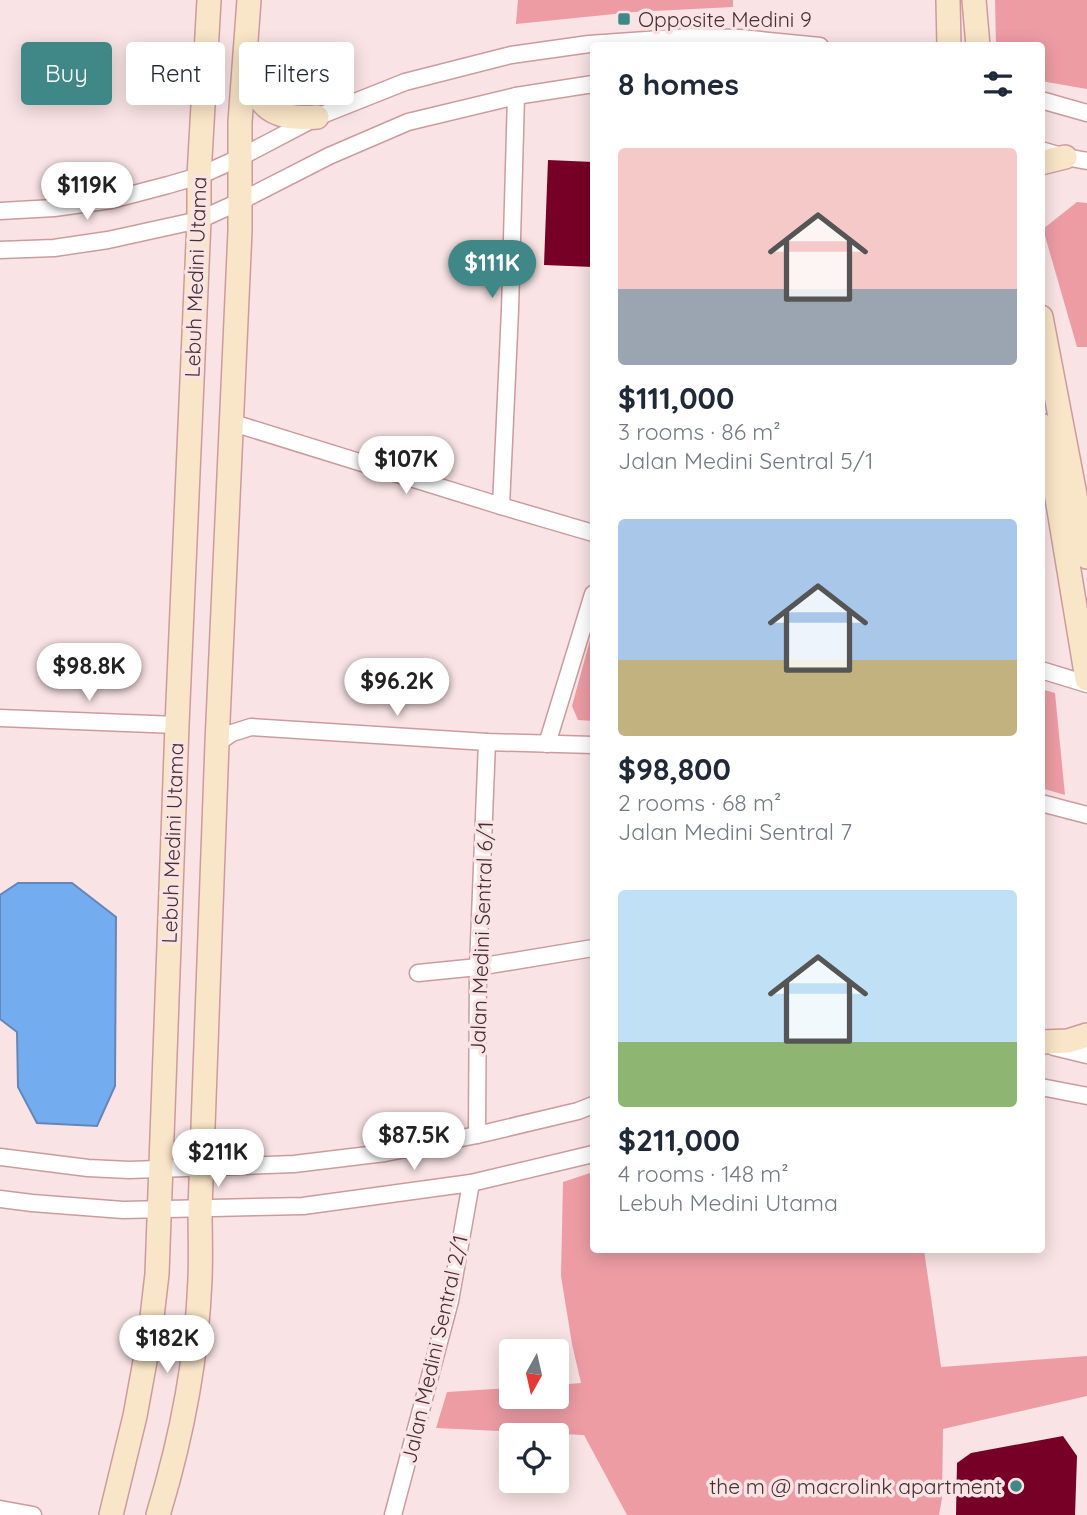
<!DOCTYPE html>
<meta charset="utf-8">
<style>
:root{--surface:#fff;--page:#f2f2f3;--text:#1f2937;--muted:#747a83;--accent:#408887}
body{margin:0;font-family:Quicksand,sans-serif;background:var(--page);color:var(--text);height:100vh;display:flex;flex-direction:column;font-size:26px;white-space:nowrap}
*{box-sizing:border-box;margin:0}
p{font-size:23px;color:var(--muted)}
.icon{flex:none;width:38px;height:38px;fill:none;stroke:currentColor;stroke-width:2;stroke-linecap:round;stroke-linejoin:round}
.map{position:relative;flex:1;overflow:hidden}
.details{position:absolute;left:590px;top:42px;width:455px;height:1211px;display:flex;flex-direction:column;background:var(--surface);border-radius:7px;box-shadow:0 4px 18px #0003}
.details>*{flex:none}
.banner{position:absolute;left:21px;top:42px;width:464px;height:63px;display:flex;gap:14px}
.needle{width:46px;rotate:188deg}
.fabs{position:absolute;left:499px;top:1339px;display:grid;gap:14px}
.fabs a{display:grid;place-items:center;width:70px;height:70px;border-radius:7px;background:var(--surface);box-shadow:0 4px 18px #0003;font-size:35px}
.price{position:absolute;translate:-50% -60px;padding:0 16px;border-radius:24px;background:#fff;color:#222;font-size:23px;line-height:46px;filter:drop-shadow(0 2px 4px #0008)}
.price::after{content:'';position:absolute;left:50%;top:42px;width:21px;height:16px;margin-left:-10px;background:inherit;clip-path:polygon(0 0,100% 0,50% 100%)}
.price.current{background:var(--accent);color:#fff}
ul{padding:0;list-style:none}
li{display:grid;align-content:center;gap:14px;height:371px;padding:0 28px}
li span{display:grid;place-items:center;height:217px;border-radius:7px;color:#555}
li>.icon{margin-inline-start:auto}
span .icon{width:126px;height:126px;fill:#fffc;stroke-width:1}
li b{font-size:30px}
h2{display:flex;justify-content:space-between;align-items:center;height:84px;padding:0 28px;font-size:30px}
.chip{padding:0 24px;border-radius:7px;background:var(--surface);box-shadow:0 4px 18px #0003;font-size:24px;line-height:63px}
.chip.current{background:var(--accent);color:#fff}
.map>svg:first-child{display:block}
.green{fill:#ed9ca4}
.water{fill:#74acf0;stroke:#6686b7;stroke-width:2}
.building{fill:#770126}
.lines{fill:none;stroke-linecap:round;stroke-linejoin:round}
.street-casing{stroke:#cd9b9e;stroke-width:19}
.secondary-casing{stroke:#cd9b9e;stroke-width:26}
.street{stroke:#fff;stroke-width:16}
.secondary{stroke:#f9e5c7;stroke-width:23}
.poi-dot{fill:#408887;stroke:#f9e3e4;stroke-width:2.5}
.labels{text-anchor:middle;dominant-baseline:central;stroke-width:7;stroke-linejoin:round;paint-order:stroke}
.poi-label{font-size:21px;fill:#442f31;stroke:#f9e3e4;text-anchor:start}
.street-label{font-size:21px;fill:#442f31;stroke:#f9e3e4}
</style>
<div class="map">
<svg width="1087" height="1515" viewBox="0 0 1087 1515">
<rect width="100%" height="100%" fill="#f9e3e4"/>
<g class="green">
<path d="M518,0H733V7L634,12L516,24Z"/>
<path d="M995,0H1087V89L1041,81V46L996,45Z"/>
<path d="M1077,202L1087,203V347H1077L1043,229Z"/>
<path d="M593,629V721L578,720L572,706Z"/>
<path d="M1041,689L1055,693L1065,795L1041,788Z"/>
<path d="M593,1172V1250H924L941,1367L1087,1356V1396L943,1429L942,1498L939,1515H627L584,1435L436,1428L447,1392L511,1388V1396H556L557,1385L581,1383L572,1344L561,1276L563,1182Z"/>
</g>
<path class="water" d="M18,883H72L116,917L115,1086L97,1126L37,1123L18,1087L17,1032L0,1019V895Z"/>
<g class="building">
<path d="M548,160L593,162V267L544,265Z"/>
<path d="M1063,1436L1077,1456L1075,1515H956L957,1463L971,1453Z"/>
</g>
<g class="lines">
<defs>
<g id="street">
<path d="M1041,100L1087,113"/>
<path d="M1041,150L1065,157L1087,161"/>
<path d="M0,211L54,208L111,200L168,185L199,176L239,158L317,117L405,82L511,55L589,44L689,37L740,38L820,46"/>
<path d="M0,250L54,248L108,240L199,220L241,201L329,156L408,122L516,96L593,84"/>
<path d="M230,422L501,506L593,533"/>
<path d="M501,506L510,310L516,96"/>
<path d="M1041,670L1087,684"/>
<path d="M0,718L177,725"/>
<path d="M217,743L232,733L251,727L487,742L593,745"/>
<path d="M547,744L593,594"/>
<path d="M1041,803L1087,815"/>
<path d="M418,973L478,967L593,948"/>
<path d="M1054,1047L1087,1055"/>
<path d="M1041,1087L1087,1096"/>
<path d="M477,1135L478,967L487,742"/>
<path d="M0,1157L88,1168L129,1170L294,1164L385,1153L477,1135L578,1111L593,1105"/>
<path d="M0,1199L32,1203L123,1210L303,1206L471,1183L593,1154"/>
<path d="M0,1509L33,1515"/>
<path d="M393,1515L450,1301L471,1183"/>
</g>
<g id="secondary">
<path d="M948,0L949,46"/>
<path d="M974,0L978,46"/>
<path d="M251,64C253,73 254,82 257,91C265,117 294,119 317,117"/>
<path d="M1041,163L1065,157"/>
<path d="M1041,317L1087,557"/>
<path d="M1041,425L1055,486L1087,679"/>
<path d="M1041,1042L1068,1041L1087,1035"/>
<path d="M111,1515L135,1416L150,1334L157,1274L177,725L199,220V176L209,0"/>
<path d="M158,1515C181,1440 197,1357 200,1279C201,1255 200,1232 200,1209L217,743L240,231V122L249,0"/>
</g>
</defs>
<use href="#street" class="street-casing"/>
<use href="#secondary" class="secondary-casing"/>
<use href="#street" class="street"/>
<use href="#secondary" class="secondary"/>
</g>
<g class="poi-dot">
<rect x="617" y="12" width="14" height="14" rx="3.5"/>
<circle cx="1016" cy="1486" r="7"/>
</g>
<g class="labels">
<g class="poi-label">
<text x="638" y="19">Opposite Medini 9</text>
<text x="1002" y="1486" text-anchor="end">the m @ macrolink apartment</text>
</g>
<g class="street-label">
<text transform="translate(195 277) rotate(-88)">Lebuh Medini Utama</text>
<text transform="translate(172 843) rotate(-88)">Lebuh Medini Utama</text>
<text transform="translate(481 938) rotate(-88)">Jalan Medini Sentral 6/1</text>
<text transform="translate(434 1349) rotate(-77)">Jalan Medini Sentral 2/1</text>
</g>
</g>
</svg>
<div class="fabs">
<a><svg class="needle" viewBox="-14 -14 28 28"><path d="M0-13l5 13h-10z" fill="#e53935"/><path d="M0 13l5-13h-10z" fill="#747a83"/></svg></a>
<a><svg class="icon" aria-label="locate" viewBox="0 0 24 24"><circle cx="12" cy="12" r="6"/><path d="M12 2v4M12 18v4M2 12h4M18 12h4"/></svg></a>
</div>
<b class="price" style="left:87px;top:222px">$119K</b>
<b class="price current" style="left:492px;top:300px">$111K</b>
<b class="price" style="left:406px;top:496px">$107K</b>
<b class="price" style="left:89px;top:703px">$98.8K</b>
<b class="price" style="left:397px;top:718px">$96.2K</b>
<b class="price" style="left:414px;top:1172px">$87.5K</b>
<b class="price" style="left:218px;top:1189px">$211K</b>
<b class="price" style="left:167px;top:1375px">$182K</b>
<div class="banner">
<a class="chip current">Buy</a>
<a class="chip">Rent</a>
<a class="chip">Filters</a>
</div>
<section class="details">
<h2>8 homes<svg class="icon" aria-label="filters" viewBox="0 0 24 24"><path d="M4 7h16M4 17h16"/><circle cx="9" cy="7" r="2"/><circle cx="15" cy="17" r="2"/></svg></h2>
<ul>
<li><span style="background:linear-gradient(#f6c9c9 65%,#9aa5b1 0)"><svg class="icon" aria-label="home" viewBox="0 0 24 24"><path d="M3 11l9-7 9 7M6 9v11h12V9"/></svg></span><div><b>$111,000</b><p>3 rooms · 86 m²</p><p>Jalan Medini Sentral 5/1</p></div></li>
<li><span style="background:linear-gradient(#a9c7e8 65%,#c2b280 0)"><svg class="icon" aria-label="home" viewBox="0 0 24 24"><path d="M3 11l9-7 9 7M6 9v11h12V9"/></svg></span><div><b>$98,800</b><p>2 rooms · 68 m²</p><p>Jalan Medini Sentral 7</p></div></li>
<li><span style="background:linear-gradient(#bfe0f5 70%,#8fb573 0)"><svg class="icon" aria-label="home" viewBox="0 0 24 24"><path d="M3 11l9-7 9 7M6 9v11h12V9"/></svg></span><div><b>$211,000</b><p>4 rooms · 148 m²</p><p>Lebuh Medini Utama</p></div></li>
</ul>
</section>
</div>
